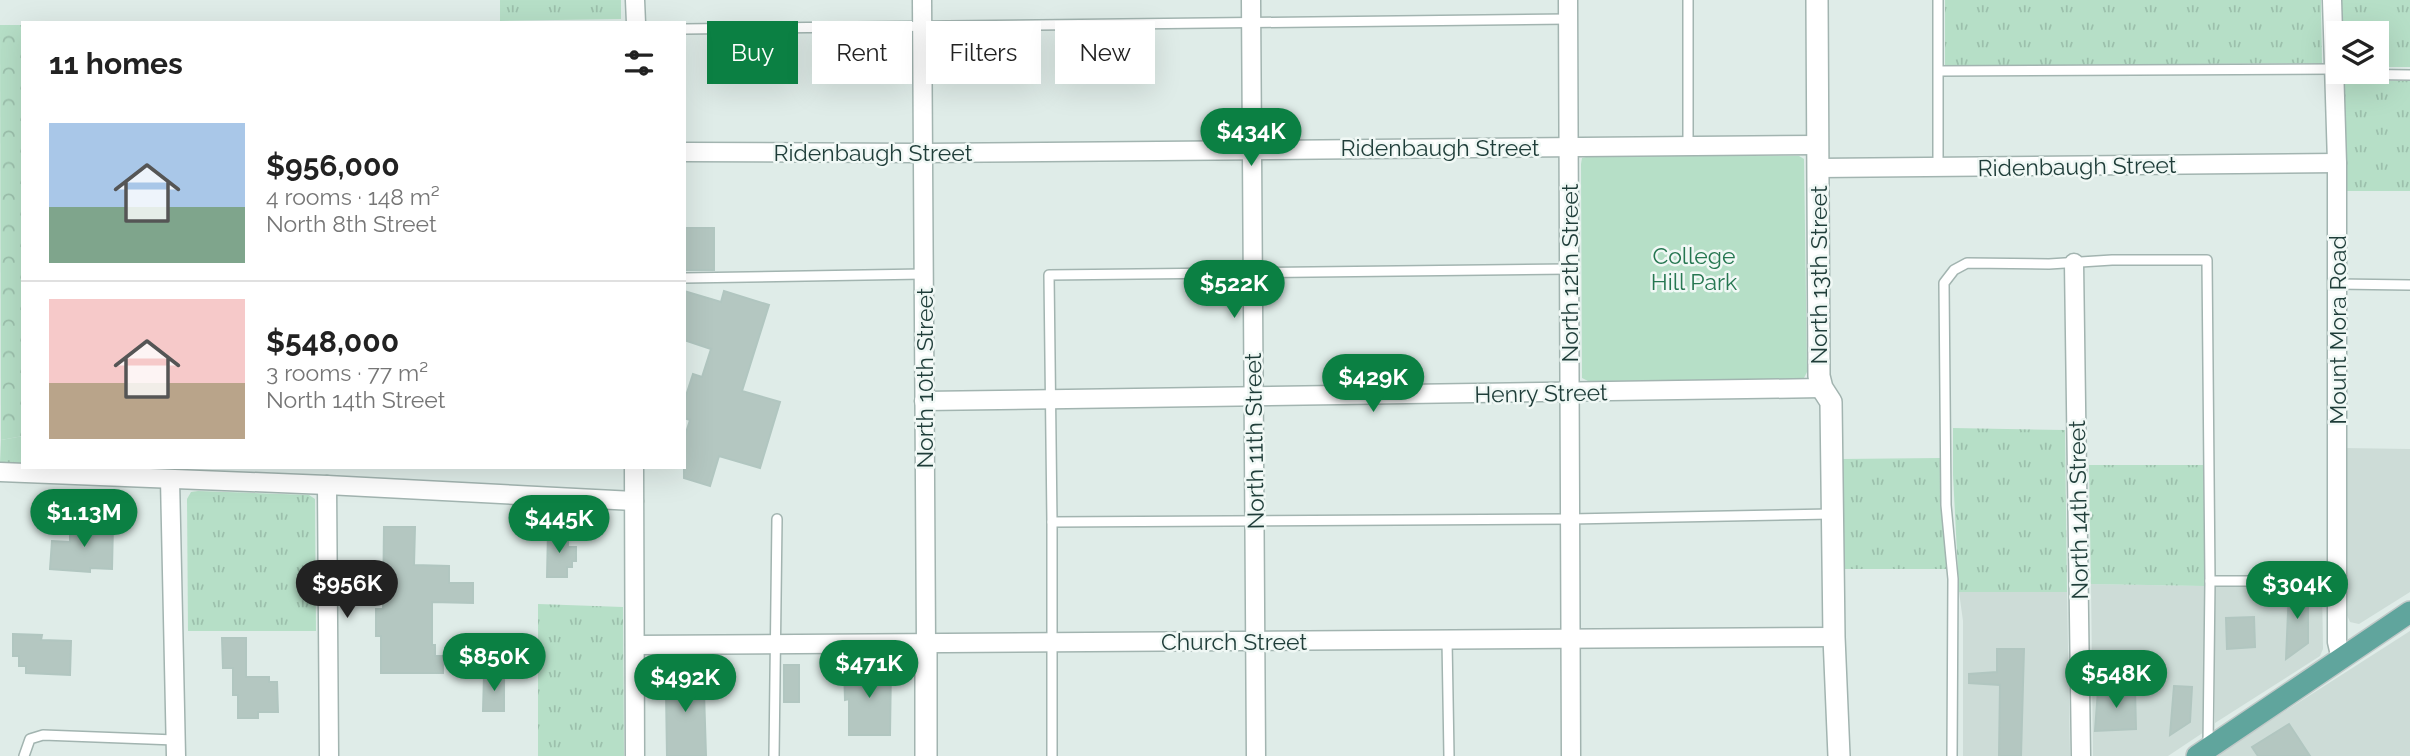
<!DOCTYPE html>
<meta charset="utf-8">
<style>
:root{--surface:#fff;--page:#f2f2f2;--text:#222;--muted:#767676;--line:#e0e0e0;--accent:#0b8043}
body{margin:0;font-family:Raleway,sans-serif;background:var(--page);color:var(--text);height:100vh;display:flex;flex-direction:column;font-size:26px;white-space:nowrap}
*{box-sizing:border-box;margin:0}
p{font-size:23px;color:var(--muted)}
.icon{flex:none;width:38px;height:38px;fill:none;stroke:currentColor;stroke-width:2;stroke-linecap:round;stroke-linejoin:round}
.map{position:relative;flex:1;overflow:hidden}
.panel{position:absolute;left:21px;top:21px;width:665px;height:448px;display:flex;flex-direction:column;background:var(--surface);border-radius:0px;box-shadow:0 7px 28px #0002}
.panel>*{flex:none}
.hud{position:absolute;left:707px;top:21px;width:665px;height:63px;display:flex;gap:14px}
.fabs{position:absolute;left:2326px;top:21px;display:grid;gap:14px}
.fabs a{display:grid;place-items:center;width:63px;height:63px;border-radius:0px;background:var(--surface);box-shadow:0 7px 28px #0002;font-size:35px}
.price{position:absolute;translate:-50% -60px;padding:0 16px;border-radius:24px;background:var(--accent);color:#fff;font-size:23px;line-height:46px;filter:drop-shadow(0 2px 4px #0008)}
.price::after{content:'';position:absolute;left:50%;top:42px;width:21px;height:16px;margin-left:-10px;background:inherit;clip-path:polygon(0 0,100% 0,50% 100%)}
.price.on{background:#222;color:#fff}
ul{padding:0;list-style:none}
li{display:flex;align-items:center;gap:21px;height:175px;padding:0 28px}
li+li{border-top:2px solid var(--line)}
li span{display:grid;place-items:center;flex:none;width:196px;height:140px;border-radius:0px;color:#555}
li>.icon{margin-inline-start:auto}
span .icon{width:84px;height:84px;fill:#fffc;stroke-width:1}
li b{font-size:30px}
h2{display:flex;justify-content:space-between;align-items:center;height:84px;padding:0 28px;font-size:30px}
.tag{padding:0 24px;border-radius:0px;background:var(--surface);box-shadow:0 7px 28px #0002;font-size:24px;line-height:63px}
.tag.on{background:var(--accent);color:#fff}
.map>svg:first-child{display:block}
.built{fill:#cddcd7}
.grass{fill:url(#grass-tufts)}
.forest{fill:url(#forest-crowns)}
.park{fill:#b6dfc7}
.building{fill:#b4c7c1;stroke:#b1c6c0;stroke-width:2}
.lines{fill:none;stroke-linecap:round;stroke-linejoin:round}
.service-casing{stroke:#a2b4b0;stroke-width:12}
.minor-casing{stroke:#a2b4b0;stroke-width:21}
.tertiary-casing{stroke:#a2b4b0;stroke-width:24}
.primary-casing{stroke:#c0c9c8;stroke-width:24}
.service{stroke:#fff;stroke-width:9}
.minor{stroke:#fff;stroke-width:18}
.tertiary{stroke:#fff;stroke-width:21}
.primary{stroke:#60a59d;stroke-width:21}
.labels{text-anchor:middle;dominant-baseline:central;stroke-width:5;stroke-linejoin:round;paint-order:stroke}
.street-label{font-size:23px;fill:#1f3d39;stroke:#f0f8f5}
.park-label{font-size:23px;fill:#267751;stroke:#f0f8f5}
</style>
<div class="map">
<svg width="2410" height="756" viewBox="0 0 2410 756">
<defs>
<pattern id="grass-tufts" width="24" height="20" patternUnits="userSpaceOnUse" patternTransform="scale(1.75)"><rect width="24" height="20" fill="#b6dfc7"/><path d="M3 7l-1-3M5 7V3M7 7l1-3M15 17l-1-3M17 17v-4M19 17l1-3" fill="none" stroke="#9cc0ac"/></pattern>
<pattern id="forest-crowns" width="20" height="18" patternUnits="userSpaceOnUse" patternTransform="scale(1.75)"><rect width="20" height="18" fill="#b6dfc7"/><path d="M2 6a3 3 0 1 1 6 0M12 15a3 3 0 1 1 6 0" fill="none" stroke="#9cc0ac"/></pattern>
</defs>
<rect width="100%" height="100%" fill="#dfece8"/>
<g class="built">
<path d="M2344,448L2410,449V592L2359,624L2350,622L2346,613Z"/>
<path d="M2091,584L2204,586V732L2168,756H2093Z"/>
<path d="M2322,585L2323,649L2320,656L2215,723L2214,586Z"/>
<path d="M1959,592H2067L2070,756H1963V621Z"/>
<path d="M2410,631V756H2215Z"/>
</g>
<g class="grass">
<path d="M500,0H621V19L500,21Z"/>
<path d="M1945,0H2321L2322,63L1945,66Z"/>
<path d="M2342,0H2410V67H2377L2376,33H2342Z"/>
<rect x="2344" y="81" width="66" height="110"/>
<path d="M1953,428L2065,430L2067,592H1959L1953,475Z"/>
<path d="M23,436V464L0,463L1,440Z"/>
<path d="M1940,458L1942,518L1948,569H1842L1841,459Z"/>
<path d="M2089,465H2204V586L2091,584Z"/>
<path d="M198,491L309,495L315,499L316,631H188L187,499L191,492Z"/>
<path d="M538,604L623,607L624,756H538Z"/>
</g>
<path class="forest" d="M0,25H23V436L1,440Z"/>
<path class="park" d="M1590,156H1799L1804,159L1807,372L1804,378L1798,380L1588,381L1582,378L1581,164L1582,158Z"/>
<g class="building">
<rect x="684" y="228" width="30" height="42"/>
<path d="M684,291L721,302L724,291L769,305L742,391L780,402L760,468L719,456L710,486L684,478V439L690,420L684,418V402L693,374L702,377L711,349L684,340Z"/>
<path d="M94,523L113,524L112,569L90,568V572L50,569L52,541L70,542V526L94,527Z"/>
<path d="M384,527H415L414,565L449,566V583H473V603L432,602V645H435V656H443V673H381V636H376V609H383Z"/>
<path d="M548,531H563V542H568V547H576V561H572V567H567V577H547Z"/>
<path d="M2289,589H2308V643L2286,659Z"/>
<path d="M2254,617L2255,647L2227,649L2226,618Z"/>
<path d="M13,634L42,635L41,640L71,641L70,675L26,673V666H19V656H13Z"/>
<path d="M222,638H246V677H269V682H277L278,712H258V718H238V695H233V668H223Z"/>
<path d="M1997,649H2024L2021,756H1999L2000,685L1969,683V674L1997,672Z"/>
<rect x="784" y="665" width="15" height="37"/>
<path d="M672,666H698L697,692H704L706,756H667L666,692H671Z"/>
<path d="M891,666L890,735H849V699L845,700L844,667Z"/>
<path d="M484,675H504V711H483Z"/>
<path d="M2174,686L2192,687L2190,722L2170,735Z"/>
<path d="M2135,688L2136,729L2095,731L2098,690Z"/>
<path d="M2289,724L2310,756H2258L2252,747Z"/>
</g>
<g class="lines">
<defs>
<g id="service">
<path d="M1688,0V145"/>
<path d="M1938,0V167"/>
<path d="M684,29L1569,19"/>
<path d="M1939,71L2334,69"/>
<path d="M2334,74L2410,75"/>
<path d="M684,278L923,274"/>
<path d="M2337,284L2410,285"/>
<path d="M1052,522L1570,519L1831,514"/>
<path d="M2210,581H2337"/>
<path d="M1447,640L1449,756"/>
<path d="M24,756L30,739L43,735L175,740"/>
<path d="M774,756L777,519"/>
<path d="M1052,756V522L1049,275L1569,269"/>
<path d="M1952,756L1953,579L1946,505L1944,283L1954,270L1967,263L2049,264L2112,260H2207L2210,581L2208,747"/>
</g>
<g id="minor">
<path d="M635,0L636,23"/>
<path d="M922,0L926,643"/>
<path d="M1251,0L1256,756"/>
<path d="M1568,0L1571,756"/>
<path d="M2332,0L2337,163V642L2341,659"/>
<path d="M684,152L923,153L1817,145"/>
<path d="M1818,168L2337,163"/>
<path d="M2074,263L2081,756"/>
<path d="M924,401L1822,388"/>
<path d="M634,467L635,756"/>
<path d="M0,472L327,485L634,501"/>
<path d="M170,479L176,756"/>
<path d="M327,485L329,756"/>
<path d="M635,645L1834,637"/>
</g>
<g id="tertiary">
<path d="M1817,0L1819,376L1822,388L1831,402L1834,637L1839,756"/>
<path d="M926,756V643"/>
</g>
<path id="primary" d="M2197,756L2410,612"/>
</defs>
<use href="#service" class="service-casing"/>
<use href="#minor" class="minor-casing"/>
<use href="#tertiary" class="tertiary-casing"/>
<use href="#primary" class="primary-casing"/>
<use href="#service" class="service"/>
<use href="#minor" class="minor"/>
<use href="#tertiary" class="tertiary"/>
<use href="#primary" class="primary"/>
</g>
<g class="labels">
<g class="street-label">
<text x="1440" y="147">Ridenbaugh Street</text>
<text x="873" y="152">Ridenbaugh Street</text>
<text transform="translate(2077 166) rotate(-1)">Ridenbaugh Street</text>
<text transform="translate(1569 273) rotate(-90)">North 12th Street</text>
<text transform="translate(1818 275) rotate(-90)">North 13th Street</text>
<text transform="translate(2337 330) rotate(-90)">Mount Mora Road</text>
<text transform="translate(924 378) rotate(-90)">North 10th Street</text>
<text transform="translate(1541 393) rotate(-1)">Henry Street</text>
<text transform="translate(1254 441) rotate(-91)">North 11th Street</text>
<text transform="translate(2078 510) rotate(-91)">North 14th Street</text>
<text x="1234" y="641">Church Street</text>
</g>
<g class="park-label">
<text x="1694" y="255">College<tspan x="1694" dy="26">Hill Park</tspan></text>
</g>
</g>
</svg>
<div class="fabs">
<a><svg class="icon" aria-label="layers" viewBox="0 0 24 24"><path d="M12 4l9 5-9 5-9-5zM3 14l9 5 9-5"/></svg></a>
</div>
<b class="price" style="left:1251px;top:168px">$434K</b>
<b class="price" style="left:1234px;top:320px">$522K</b>
<b class="price" style="left:1373px;top:414px">$429K</b>
<b class="price" style="left:84px;top:549px">$1.13M</b>
<b class="price" style="left:559px;top:555px">$445K</b>
<b class="price on" style="left:347px;top:620px">$956K</b>
<b class="price" style="left:2297px;top:621px">$304K</b>
<b class="price" style="left:494px;top:693px">$850K</b>
<b class="price" style="left:869px;top:700px">$471K</b>
<b class="price" style="left:2116px;top:710px">$548K</b>
<b class="price" style="left:685px;top:714px">$492K</b>
<div class="hud">
<a class="tag on">Buy</a>
<a class="tag">Rent</a>
<a class="tag">Filters</a>
<a class="tag">New</a>
</div>
<section class="panel">
<h2>11 homes<svg class="icon" aria-label="filters" viewBox="0 0 24 24"><path d="M4 7h16M4 17h16"/><circle cx="9" cy="7" r="2"/><circle cx="15" cy="17" r="2"/></svg></h2>
<ul>
<li><span style="background:linear-gradient(#a9c7e8 60%,#7fa58c 0)"><svg class="icon" aria-label="home" viewBox="0 0 24 24"><path d="M3 11l9-7 9 7M6 9v11h12V9"/></svg></span><div><b>$956,000</b><p>4 rooms · 148 m²</p><p>North 8th Street</p></div></li>
<li><span style="background:linear-gradient(#f6c9c9 60%,#b9a48a 0)"><svg class="icon" aria-label="home" viewBox="0 0 24 24"><path d="M3 11l9-7 9 7M6 9v11h12V9"/></svg></span><div><b>$548,000</b><p>3 rooms · 77 m²</p><p>North 14th Street</p></div></li>
</ul>
</section>
</div>
